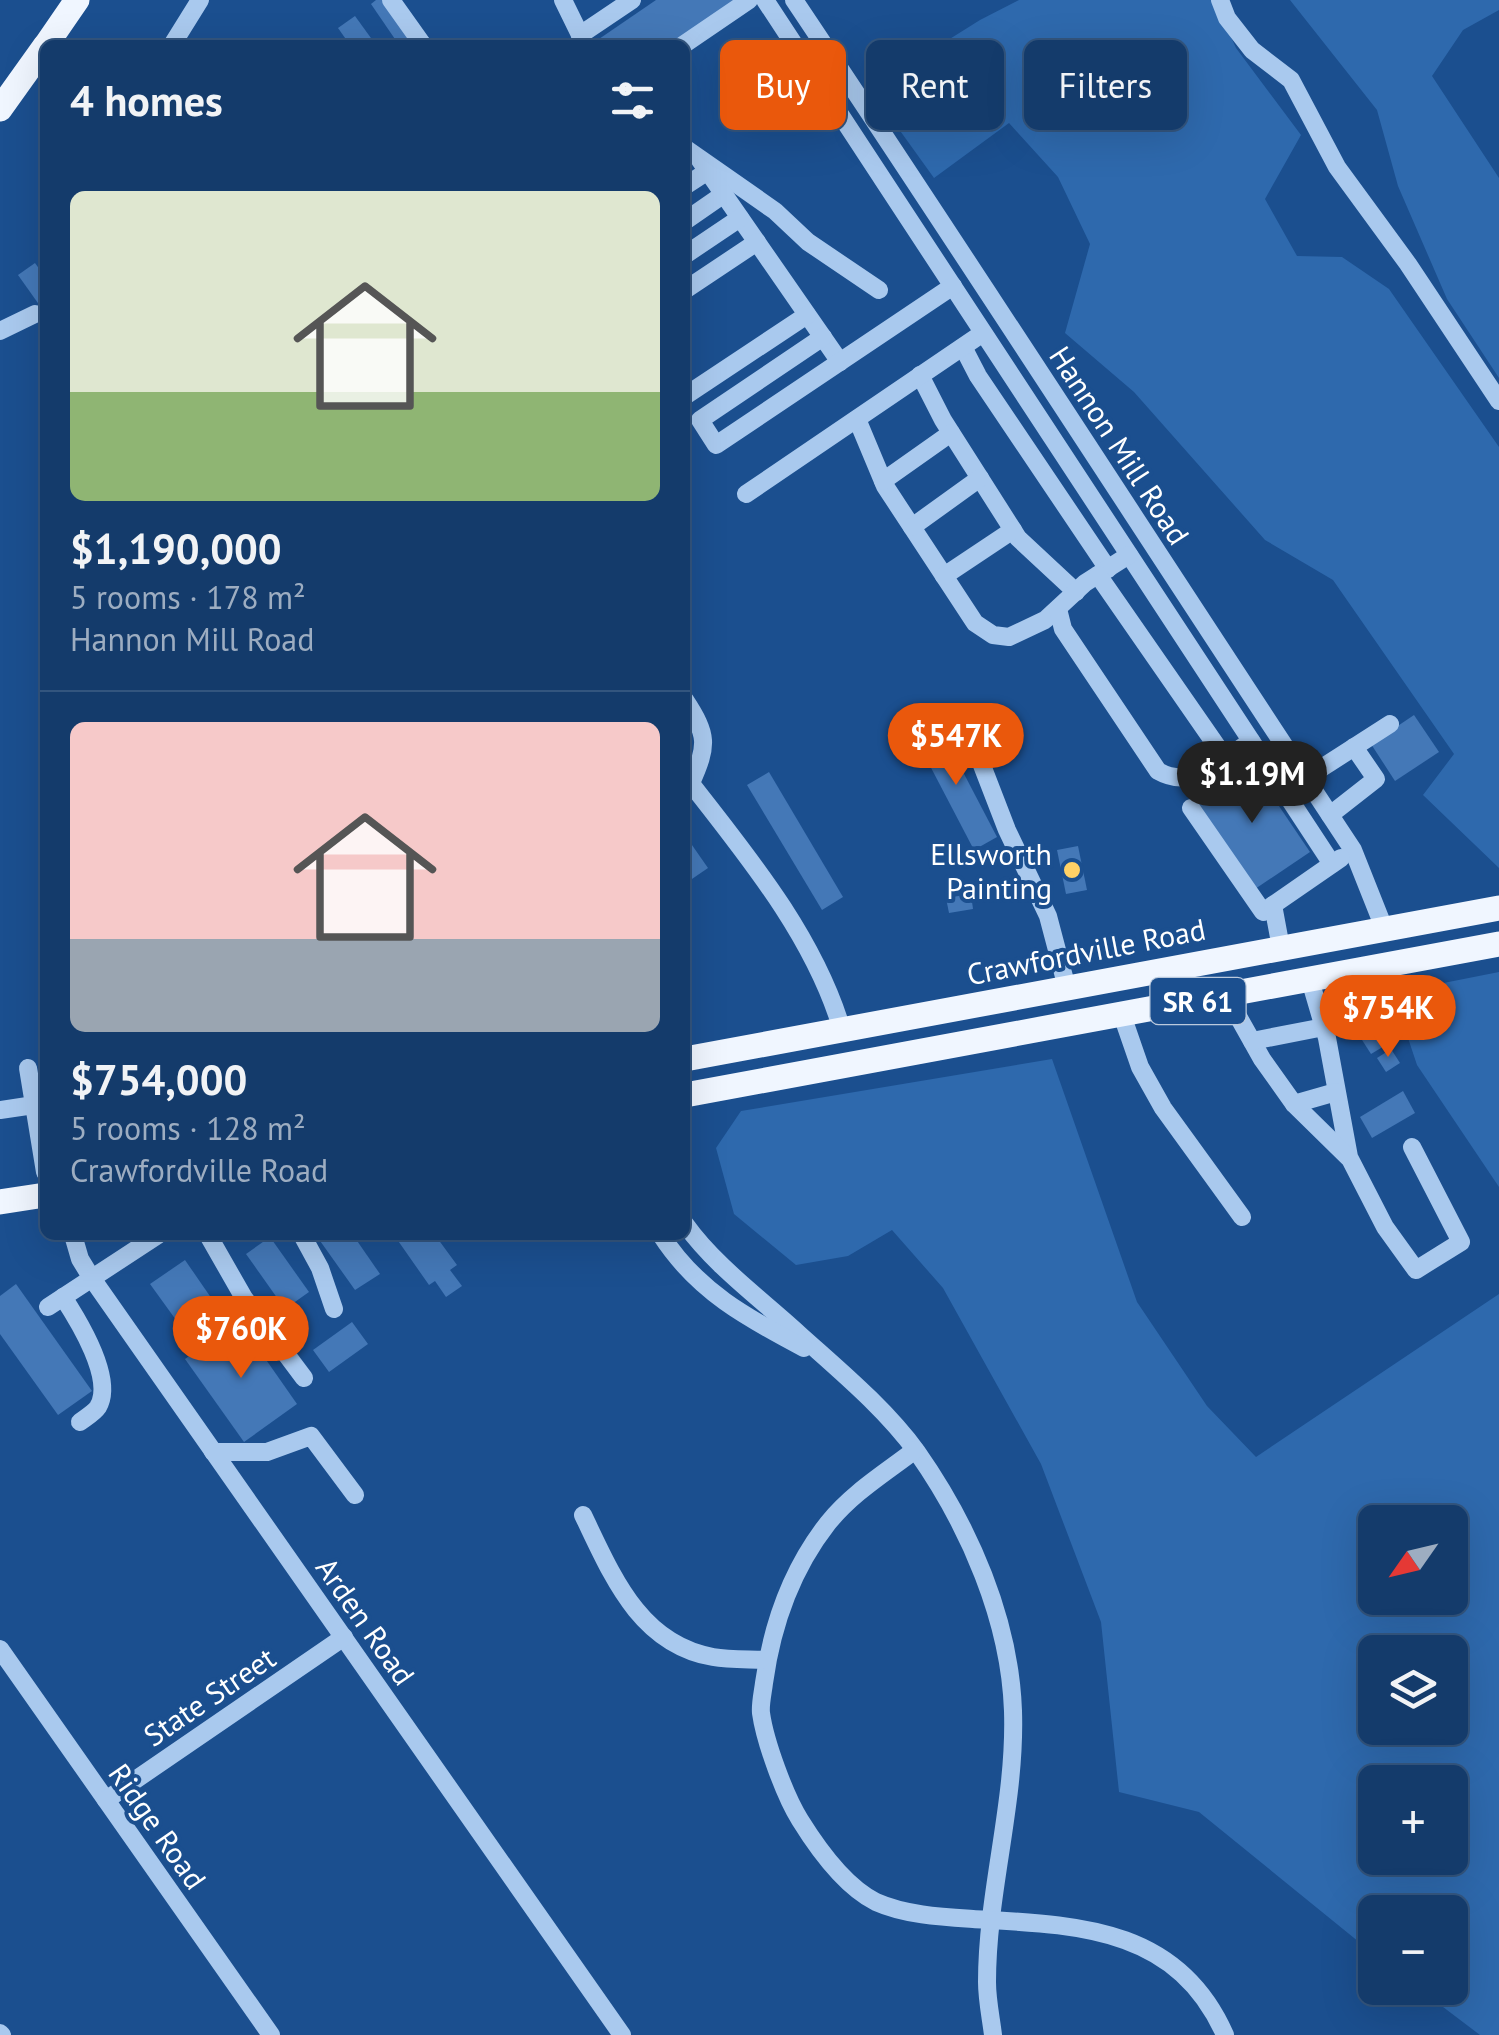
<!DOCTYPE html>
<meta charset="utf-8">
<style>
:root{--surface:#143b6b;--page:#1d4271;--text:#f1f3f6;--muted:#9dadc1;--line:#33557e;--accent:#ea580c}
body{margin:0;font-family:"PT Sans",sans-serif;background:var(--page);color:var(--text);height:100vh;display:flex;flex-direction:column;font-size:38px;white-space:nowrap}
*{box-sizing:border-box;margin:0}
p{font-size:32px;color:var(--muted)}
.icon{flex:none;width:55px;height:55px;fill:none;stroke:currentColor;stroke-width:2;stroke-linecap:round;stroke-linejoin:round}
.map{position:relative;flex:1;overflow:hidden}
.drawer{position:absolute;left:40px;top:40px;width:650px;height:1200px;display:flex;flex-direction:column;background:var(--surface);border-radius:15px;box-shadow:0 10px 40px #0002,0 0 0 2px var(--line)}
.drawer>*{flex:none}
.hud{position:absolute;left:720px;top:40px;width:628px;height:90px;display:flex;gap:20px}
.needle{width:65px;rotate:236deg}
.tools{position:absolute;left:1358px;top:1505px;display:grid;gap:20px}
.tools a{display:grid;place-items:center;width:110px;height:110px;border-radius:15px;background:var(--surface);box-shadow:0 10px 40px #0002,0 0 0 2px var(--line);font-size:50px}
.price{position:absolute;translate:-50% -85px;padding:0 22px;border-radius:35px;background:var(--accent);color:#fff;font-size:32px;line-height:65px;filter:drop-shadow(0 2px 5px #0008)}
.price::after{content:'';position:absolute;left:50%;top:60px;width:30px;height:22px;margin-left:-15px;background:inherit;clip-path:polygon(0 0,100% 0,50% 100%)}
.price.on{background:#222;color:#fff}
ul{padding:0;list-style:none}
li{display:grid;align-content:center;gap:20px;height:530px;padding:0 30px}
li+li{border-top:2px solid var(--line)}
li span{display:grid;place-items:center;height:310px;border-radius:15px;color:#555}
li>.icon{margin-inline-start:auto}
span .icon{width:180px;height:180px;fill:#fffc;stroke-width:1}
li b{font-size:42px}
h2{display:flex;justify-content:space-between;align-items:center;height:120px;padding:0 30px;font-size:42px}
.chip{padding:0 35px;border-radius:15px;background:var(--surface);box-shadow:0 10px 40px #0002,0 0 0 2px var(--line);font-size:35px;line-height:90px}
.chip.on{background:var(--accent);color:#fff}
.map>svg:first-child{display:block}
.green{fill:#2e69ad;fill-rule:evenodd}
.building{fill:#4478b7}
.lines{fill:none;stroke-linecap:round;stroke-linejoin:round}
.minor{stroke:#a9c9ee;stroke-width:18}
.major{stroke:#f0f6ff;stroke-width:25}
.poi-dot{fill:#ffd166;stroke:#1b4f8f;stroke-width:4}
.labels{text-anchor:middle;dominant-baseline:central;stroke-width:8;stroke-linejoin:round;paint-order:stroke}
.shield{fill:#1b4f8f;stroke:#bbcadd;stroke-width:2.5}
.shield-label{font-size:28px;font-weight:bold;fill:#fff}
.street-label{font-size:30px;fill:#fff;stroke:#1b4f8f}
.poi-label{font-size:30px;fill:#fff;stroke:#1b4f8f;text-anchor:end}
</style>
<div class="map">
<svg width="1499" height="2035" viewBox="0 0 1499 2035">
<rect width="100%" height="100%" fill="#1b4f8f"/>
<g class="green">
<path d="M1019,0H1214L1236,48L1301,135L1265,199L1297,256L1342,257L1389,289L1499,447V868L1423,795L1454,754L1333,580L1265,540L1134,392L1065,333L1090,244L1058,177L1009,123L934,178L888,114L897,72L980,20Z"/>
<path d="M1290,0H1499V10L1463,30L1432,76L1499,178V378L1447,299L1398,186L1377,110Z"/>
<path d="M1499,972V1187L1417,1065L1393,993Z"/>
<path d="M1052,1059L1137,1302L1207,1406L1256,1457L1499,1294V2035H1480L1418,1988H1450V1912H1375V1955L1199,1812L1119,1792L1101,1622L1041,1464L943,1288L892,1230L848,1256L796,1265L734,1214L716,1148L741,1111ZM1375,1522H1450V1598H1375ZM1450,1652V1728H1375V1652ZM1375,1782H1450V1858H1375Z"/>
</g>
<g class="building">
<path d="M376,0H383L415,45H399L371,4Z"/>
<path d="M656,0H737L671,45H604L599,39Z"/>
<path d="M355,16L376,45H350L338,28Z"/>
<path d="M35,263L45,277V313L18,275Z"/>
<path d="M1414,715L1439,752L1395,781L1371,744Z"/>
<path d="M939,726L997,837L974,850L916,739Z"/>
<path d="M1250,763L1310,852L1255,889L1195,800Z"/>
<path d="M769,772L843,897L822,910L747,785Z"/>
<path d="M685,835L708,868L689,881L685,876Z"/>
<path d="M1078,846L1087,890L1066,894L1057,850Z"/>
<path d="M971,894L973,909L949,913L946,898Z"/>
<path d="M1374,1017L1391,1042L1371,1054L1355,1029Z"/>
<path d="M1391,1049L1400,1063L1386,1072L1377,1058Z"/>
<path d="M1403,1091L1415,1113L1372,1138L1360,1117Z"/>
<path d="M322,1235H353L380,1274L355,1290L318,1238Z"/>
<path d="M394,1235H435L457,1265L450,1270L462,1286L446,1297L435,1281L429,1285Z"/>
<path d="M270,1237L309,1292L285,1309L246,1254Z"/>
<path d="M185,1260L223,1315L189,1338L150,1284Z"/>
<path d="M16,1284L92,1391L58,1415L0,1334V1296Z"/>
<path d="M239,1321L297,1404L244,1442L185,1359Z"/>
<path d="M352,1322L368,1344L329,1372L313,1350Z"/>
</g>
<g class="lines">
<g class="minor">
<path d="M391,0L423,45"/>
<path d="M563,0L585,45"/>
<path d="M765,0L1332,864"/>
<path d="M794,0C983,282 1166,567 1353,850L1384,928"/>
<path d="M1220,0L1227,18L1252,50L1291,80L1337,167L1408,264L1499,401"/>
<path d="M580,35L632,0"/>
<path d="M172,45L200,0"/>
<path d="M683,45L749,0"/>
<path d="M685,148L775,211L808,242L879,290"/>
<path d="M700,160L840,362"/>
<path d="M685,186L708,171"/>
<path d="M685,221L724,194"/>
<path d="M685,255L740,218"/>
<path d="M685,290L757,242"/>
<path d="M0,331L35,314"/>
<path d="M823,337L700,420L716,445L953,286"/>
<path d="M963,347L978,376L1108,569"/>
<path d="M920,375L943,420L1018,538L1076,592"/>
<path d="M685,396L807,315"/>
<path d="M857,419L885,486L975,623L993,635L1009,637L1045,620L1085,583L1129,555"/>
<path d="M883,481L951,433"/>
<path d="M746,494L983,333"/>
<path d="M912,527L980,478"/>
<path d="M1098,575L1225,758"/>
<path d="M944,576L1013,530"/>
<path d="M1058,609L1063,629L1158,771C1193,791 1222,760 1251,741"/>
<path d="M685,700C708,735 708,745 691,783"/>
<path d="M968,729L1007,830L1048,916L1067,988"/>
<path d="M685,776C745,853 814,935 842,1030"/>
<path d="M1306,778L1390,724"/>
<path d="M1191,808L1263,912L1341,858"/>
<path d="M1330,815L1376,779L1354,747"/>
<path d="M1273,905L1281,948"/>
<path d="M1310,980L1327,1038L1349,1157L1385,1227L1416,1270L1461,1242L1412,1147"/>
<path d="M1226,995L1262,1059L1294,1104L1348,1157"/>
<path d="M1122,1015L1140,1067L1163,1108L1242,1217"/>
<path d="M1252,1041L1324,1027"/>
<path d="M28,1068L45,1172"/>
<path d="M1294,1104L1336,1092"/>
<path d="M0,1110L34,1105"/>
<path d="M685,1224C715,1266 761,1299 799,1334C839,1370 885,1408 917,1452C969,1526 1010,1620 1013,1711C1016,1803 987,1891 987,1982C987,2000 991,2018 993,2035"/>
<path d="M73,1235L80,1259L91,1277L622,2035"/>
<path d="M208,1235L244,1298L304,1378"/>
<path d="M302,1235L320,1268L334,1309"/>
<path d="M661,1235C697,1291 747,1318 804,1348"/>
<path d="M63,1297C78,1320 115,1379 98,1407C94,1413 85,1418 80,1422"/>
<path d="M48,1307L158,1235"/>
<path d="M915,1450C885,1473 852,1493 828,1523C792,1569 772,1625 764,1683C763,1692 760,1704 761,1713C765,1742 785,1796 800,1820C818,1849 844,1886 876,1902C905,1915 942,1917 973,1919C1076,1925 1177,1926 1225,2035"/>
<path d="M213,1452H267L311,1436L355,1495"/>
<path d="M583,1515C612,1575 639,1644 713,1657C730,1660 750,1659 767,1660"/>
<path d="M0,1649L271,2035"/>
<path d="M106,1800L344,1637"/>
<path d="M0,2033L2,2035"/>
</g>
<g class="major">
<path d="M46,45L77,0"/>
<path d="M0,109L45,46"/>
<path d="M685,1059L1499,908"/>
<path d="M685,1095L1499,944"/>
<path d="M0,1202L45,1195"/>
</g>
</g>
<circle class="poi-dot" cx="1072" cy="870" r="10"/>
<g class="labels">
<rect class="shield" x="1150.5" y="978" width="95" height="46" rx="8"/>
<g class="shield-label">
<text x="1198" y="1001">SR 61</text>
</g>
<g class="street-label">
<text transform="translate(1120 445) rotate(57)">Hannon Mill Road</text>
<text transform="translate(1086 951) rotate(-11)">Crawfordville Road</text>
<text transform="translate(366 1621) rotate(55)">Arden Road</text>
<text transform="translate(209 1696) rotate(-34)">State Street</text>
<text transform="translate(158 1826) rotate(55)">Ridge Road</text>
</g>
<g class="poi-label">
<text x="1052" y="853">Ellsworth<tspan x="1052" dy="34">Painting</tspan></text>
</g>
</g>
</svg>
<div class="tools">
<a><svg class="needle" viewBox="-14 -14 28 28"><path d="M0-13l5 13h-10z" fill="#e53935"/><path d="M0 13l5-13h-10z" fill="#9dadc1"/></svg></a>
<a><svg class="icon" aria-label="layers" viewBox="0 0 24 24"><path d="M12 4l9 5-9 5-9-5zM3 14l9 5 9-5"/></svg></a>
<a>+</a>
<a>−</a>
</div>
<b class="price" style="left:956px;top:788px">$547K</b>
<b class="price on" style="left:1252px;top:826px">$1.19M</b>
<b class="price" style="left:1388px;top:1060px">$754K</b>
<b class="price" style="left:241px;top:1381px">$760K</b>
<div class="hud">
<a class="chip on">Buy</a>
<a class="chip">Rent</a>
<a class="chip">Filters</a>
</div>
<section class="drawer">
<h2>4 homes<svg class="icon" aria-label="filters" viewBox="0 0 24 24"><path d="M4 7h16M4 17h16"/><circle cx="9" cy="7" r="2"/><circle cx="15" cy="17" r="2"/></svg></h2>
<ul>
<li><span style="background:linear-gradient(#dfe7d0 65%,#8fb573 0)"><svg class="icon" aria-label="home" viewBox="0 0 24 24"><path d="M3 11l9-7 9 7M6 9v11h12V9"/></svg></span><div><b>$1,190,000</b><p>5 rooms · 178 m²</p><p>Hannon Mill Road</p></div></li>
<li><span style="background:linear-gradient(#f6c9c9 70%,#9aa5b1 0)"><svg class="icon" aria-label="home" viewBox="0 0 24 24"><path d="M3 11l9-7 9 7M6 9v11h12V9"/></svg></span><div><b>$754,000</b><p>5 rooms · 128 m²</p><p>Crawfordville Road</p></div></li>
</ul>
</section>
</div>
